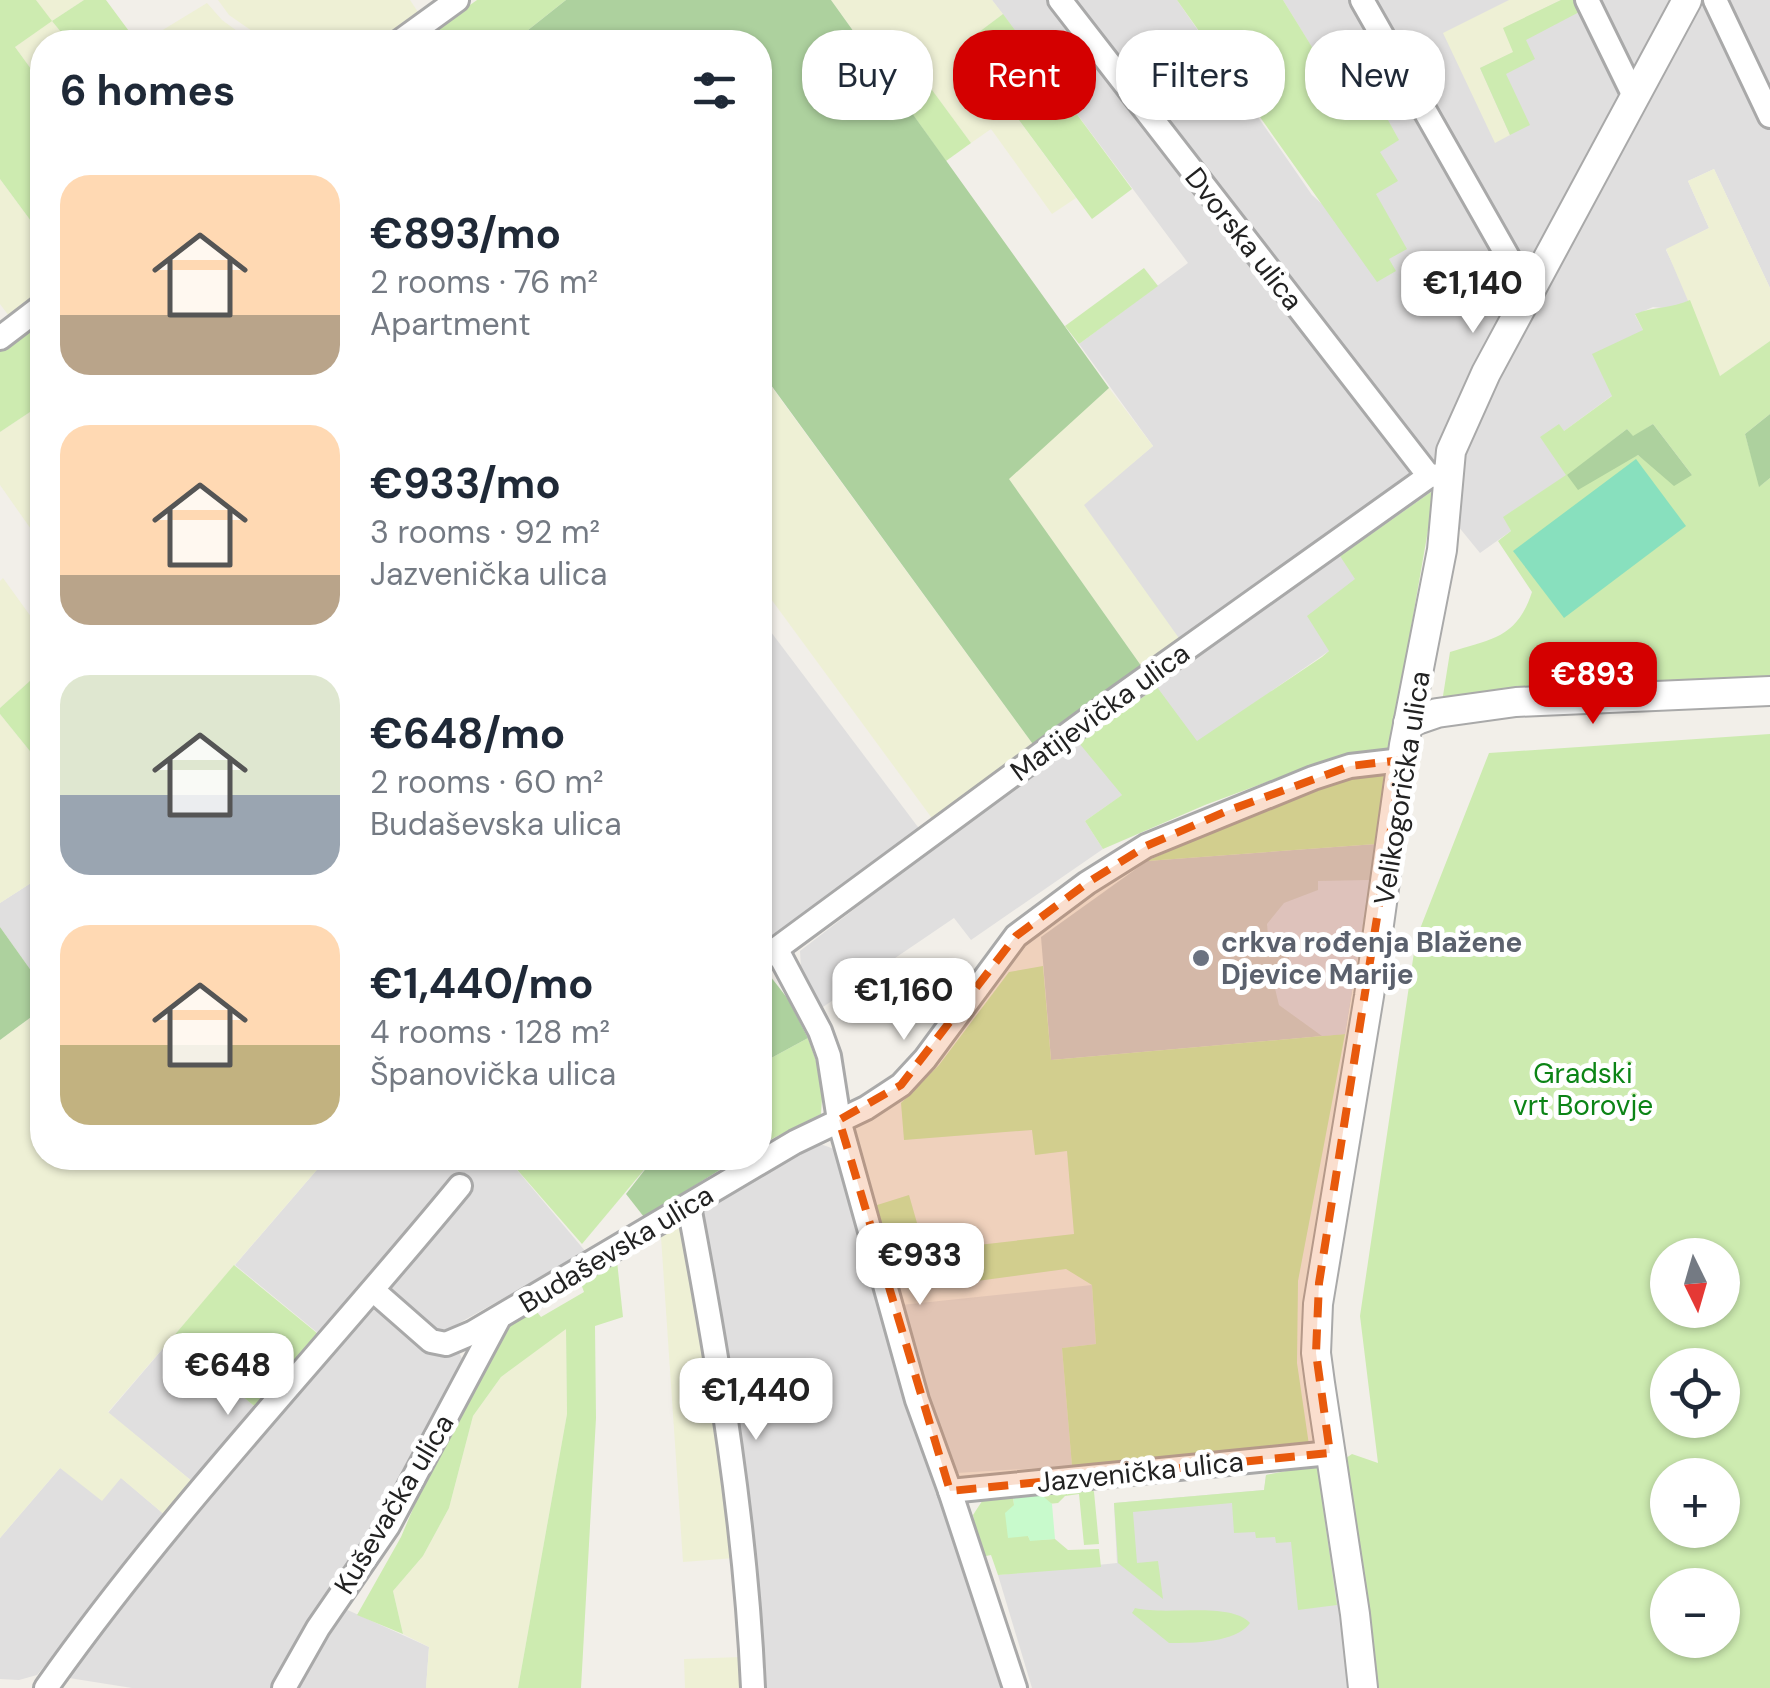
<!DOCTYPE html>
<meta charset="utf-8">
<style>
:root{--surface:#fff;--page:#f6f6f7;--text:#1f2937;--muted:#747a83;--accent:#d40000}
body{margin:0;font-family:"DM Sans",sans-serif;background:var(--page);color:var(--text);height:100vh;display:flex;flex-direction:column;font-size:38px;white-space:nowrap}
*{box-sizing:border-box;margin:0}
p{font-size:32px;color:var(--muted)}
.icon{flex:none;width:55px;height:55px;fill:none;stroke:currentColor;stroke-width:2;stroke-linecap:round;stroke-linejoin:round}
.map{position:relative;flex:1;overflow:hidden}
.panel{position:absolute;left:30px;top:30px;width:742px;height:1140px;display:flex;flex-direction:column;background:var(--surface);border-radius:40px;box-shadow:0 2px 8px #0004}
.panel>*{flex:none}
.banner{position:absolute;left:802px;top:30px;width:818px;height:90px;display:flex;gap:20px}
.needle{width:65px;rotate:175deg}
.tools{position:absolute;left:1650px;top:1238px;display:grid;gap:20px}
.tools a{display:grid;place-items:center;width:90px;height:90px;border-radius:50%;background:var(--surface);box-shadow:0 2px 8px #0004;font-size:50px}
.price{position:absolute;translate:-50% -85px;padding:0 22px;border-radius:20px;background:#fff;color:#222;font-size:32px;line-height:65px;filter:drop-shadow(0 2px 5px #0008)}
.price::after{content:'';position:absolute;left:50%;top:60px;width:30px;height:22px;margin-left:-15px;background:inherit;clip-path:polygon(0 0,100% 0,50% 100%)}
.price.on{background:var(--accent);color:#fff}
ul{padding:0;list-style:none}
li{display:flex;align-items:center;gap:30px;height:250px;padding:0 30px}
li span{display:grid;place-items:center;flex:none;width:280px;height:200px;border-radius:30px;color:#555}
li>.icon{margin-inline-start:auto}
span .icon{width:120px;height:120px;fill:#fffc;stroke-width:1}
li b{font-size:42px}
h2{display:flex;justify-content:space-between;align-items:center;height:120px;padding:0 30px;font-size:42px}
.tag{padding:0 35px;border-radius:40px;background:var(--surface);box-shadow:0 2px 8px #0004;font-size:35px;line-height:90px}
.tag.on{background:var(--accent);color:#fff}
.map>svg:first-child{display:block}
.residential{fill:#e0dfdf}
.religious{fill:#d0d0d0}
.farmland{fill:#eef0d5}
.grass{fill:#cdebb0;fill-rule:evenodd}
.forest{fill:#add19e}
.park{fill:#c8facc}
.pitch{fill:#88e0be}
.plaza{fill:#dddde8}
.lines{fill:none;stroke-linecap:round;stroke-linejoin:round}
.minor-casing{stroke:#a9a9a9;stroke-width:28}
.tertiary-casing{stroke:#a9a9a9;stroke-width:32}
.minor{stroke:#fff;stroke-width:22}
.tertiary{stroke:#fff;stroke-width:28}
.marked{fill:#e8590c;fill-opacity:0.2;stroke:#e8590c;stroke-width:8;stroke-dasharray:20 12;stroke-linejoin:round}
.worship-dot{fill:#6b7280;stroke:#fff;stroke-width:4}
.labels{text-anchor:middle;dominant-baseline:central;stroke-width:10;stroke-linejoin:round;paint-order:stroke}
.street-label{font-size:28px;fill:#222;stroke:#fff}
.worship-label{font-size:28px;font-weight:bold;fill:#5b616d;stroke:#fff;text-anchor:start}
.park-label{font-size:28px;fill:#0c8416;stroke:#fff}
</style>
<div class="map">
<svg width="1770" height="1688" viewBox="0 0 1770 1688">
<rect width="100%" height="100%" fill="#f2efe9"/>
<g class="residential">
<path d="M992,0H1177L1312,195L1395,270L1388,259L1375,194L1380,151L1398,139L1336,87L1283,0H1770V288L1714,169L1688,181L1709,228L1666,250L1690,300L1672,309L1653,307L1635,315L1643,330L1613,395L1564,431L1567,475L1504,517L1511,531L1480,553L1431,493L1341,556L1356,578L1329,651L1085,821L1103,849L971,940L954,918L820,1009L801,969L800,951L988,806L1156,688L1142,667L1083,504L1153,446L1079,344L1188,263Z"/>
<path d="M771,632L921,831L760,946V642Z"/>
<path d="M42,876V986L0,927V903Z"/>
<path d="M809,1140L837,1150L1004,1688H757L695,1206Z"/>
<path d="M327,1158H507L586,1252L445,1331L435,1329L383,1288L455,1177L319,1334L235,1265Z"/>
<path d="M1092,1285L1096,1344L1062,1348L1072,1466L956,1473L937,1443L901,1305Z"/>
<path d="M372,1305L382,1308L440,1350L459,1353L463,1360L460,1370L362,1549L275,1688H132L69,1678L65,1673L180,1522Z"/>
<path d="M172,1338L259,1410L193,1482L108,1413Z"/>
<path d="M1322,1465L1351,1688H1032L998,1575L1117,1563L1114,1503L1264,1490L1266,1475Z"/>
<path d="M60,1468L120,1477L166,1516L37,1675L19,1680L0,1679V1538Z"/>
<path d="M341,1607L429,1647L426,1688H291Z"/>
</g>
<path class="religious" d="M1376,844L1345,1034L1051,1060L1041,937L1147,861Z"/>
<g class="farmland">
<path d="M36,0H84L52,21L69,42H42V84L15,47L51,21Z"/>
<path d="M218,0H410L418,12L375,42H268L229,15Z"/>
<path d="M831,0H992L1003,14L963,44L1076,198L1052,214L991,129L971,143L907,57L884,74Z"/>
<path d="M1509,0H1561L1504,28L1514,52L1480,68L1510,135L1495,143L1443,33Z"/>
<path d="M207,3L222,20L252,42H143Z"/>
<path d="M1714,169L1770,288V341L1720,376L1666,249L1709,228L1688,181Z"/>
<path d="M0,179L42,236V295L12,320L0,304Z"/>
<path d="M760,371L1035,747L934,821L760,584Z"/>
<path d="M1109,388L1153,446L1084,505L1181,641L1142,667L1008,478Z"/>
<path d="M42,404V528L33,532L0,485V432Z"/>
<path d="M3,578L42,632V670L0,708V581Z"/>
<path d="M0,714L42,766V876L0,903Z"/>
<path d="M42,1009V1158H327L108,1412L193,1482L166,1516L121,1478L102,1501L60,1468L0,1538V1040Z"/>
<path d="M682,1226L724,1480L735,1558L683,1562L661,1237Z"/>
<path d="M566,1328L567,1414L518,1688H426L429,1647L403,1634L393,1591L423,1556L449,1508L473,1416L501,1377Z"/>
<path d="M742,1657L743,1688H685L684,1659Z"/>
</g>
<g class="grass">
<path d="M0,0H36L52,21L84,0H106L137,42H69L52,21L15,47L42,84V236L0,179Z"/>
<path d="M477,0H566L513,42H418Z"/>
<path d="M1177,0H1283L1336,86L1361,71L1399,140L1380,152L1398,181L1376,194L1407,249L1389,259L1396,271L1377,282Z"/>
<path d="M1561,0H1580L1585,9L1526,40L1535,59L1506,74L1530,125L1510,135L1480,68L1513,52L1503,28Z"/>
<path d="M1003,14L1132,189L1092,219L963,44Z"/>
<path d="M907,56L971,143L946,161L884,74Z"/>
<path d="M1144,268L1158,286L1079,344L1065,326Z"/>
<path d="M1690,300L1720,376L1770,341V414L1745,434L1760,486L1770,478V681L1442,702L1450,652C1492,639 1517,638 1532,592L1498,541L1511,531L1503,517L1566,475L1540,437L1559,424L1564,431L1612,396L1592,354L1643,330L1635,314C1654,306 1671,309 1690,300ZM1653,424L1692,475L1656,469L1638,455L1567,476L1627,429L1633,437Z"/>
<path d="M42,317V404L0,432V345Z"/>
<path d="M1431,492L1434,496L1390,748L1310,766L1205,805L1103,849L1085,821L1122,795L1079,743L1157,687L1197,741L1322,657L1329,651L1307,616L1355,579L1340,556Z"/>
<path d="M42,670V766L0,714V708Z"/>
<path d="M1770,734V1688H1378L1346,1458L1352,1454L1378,1463L1360,1316L1416,939L1489,753ZM1668,1255H1722V1310H1668ZM1668,1365H1722V1420H1668ZM1668,1475H1722V1530H1668ZM1668,1585H1722V1640H1668Z"/>
<path d="M1384,773L1376,844L1147,861L1253,813L1348,779Z"/>
<path d="M1043,966L1051,1060L1345,1034L1298,1281L1297,1363L1309,1445L1072,1466L1062,1348L1096,1344L1092,1285L1066,1269L910,1290L895,1276L874,1206L909,1195L925,1251L1074,1234L1067,1151L1035,1155L1032,1130L904,1140L901,1103L939,1065L1009,972Z"/>
<path d="M808,1038L823,1081L821,1114L760,1145V1064Z"/>
<path d="M507,1158H654L582,1244Z"/>
<path d="M617,1261L623,1317L595,1326L596,1418L581,1688H518L567,1414L566,1329L501,1377L473,1416L449,1508L423,1556L393,1591L403,1634L357,1615L401,1537L438,1450L502,1332L534,1308L541,1317L584,1292L580,1281Z"/>
<path d="M234,1265L323,1338L259,1410L172,1338Z"/>
<path d="M1317,1465L1337,1605L1298,1610L1291,1542L1276,1543L1275,1537L1256,1538L1255,1532L1234,1533L1232,1503L1133,1512L1137,1563L1158,1561L1163,1599L1118,1563L1114,1503L1264,1490L1266,1475Z"/>
<path d="M1090,1486L1094,1492L1099,1544L1084,1545L1079,1494L1065,1496L1058,1503L1048,1504L1038,1495L1037,1488Z"/>
<path d="M1013,1494L1014,1505L1030,1540L1055,1539L1068,1550L1099,1549L1101,1567L998,1575L991,1555L981,1557L973,1515L986,1495Z"/>
<path d="M1135,1608C1167,1616 1230,1601 1250,1623C1236,1643 1193,1643 1169,1643L1132,1613Z"/>
</g>
<g class="forest">
<path d="M566,0H831L1109,388L1009,479L1142,667L1035,747L760,370V42H513Z"/>
<path d="M1770,414V478L1759,487L1745,434Z"/>
<path d="M1653,424L1692,475L1674,486L1638,455L1578,490L1567,475L1627,429L1633,436Z"/>
<path d="M0,927L42,986V1009L0,1040Z"/>
<path d="M767,972L788,999L808,1038L760,1064V976Z"/>
<path d="M654,1158H739L644,1217L626,1194Z"/>
</g>
<path class="park" d="M1038,1492L1052,1504L1055,1539L1030,1541L1028,1536L1008,1538L1005,1513L1014,1505L1013,1494Z"/>
<path class="pitch" d="M1636,459L1686,526L1564,618L1513,551Z"/>
<path class="plaza" d="M1370,880L1345,1034L1322,1036L1279,1005L1271,972L1290,970L1288,945L1269,946L1267,924L1284,903L1318,890V881Z"/>
<g class="lines">
<defs>
<g id="minor">
<path d="M1060,0L1429,476"/>
<path d="M1362,0L1529,294"/>
<path d="M1587,0L1635,98"/>
<path d="M1715,0L1770,116"/>
<path d="M399,42L457,0"/>
<path d="M0,338L42,306"/>
<path d="M777,950L820,1031L829,1056L839,1120L917,1400L950,1491L1015,1688"/>
<path d="M760,961L1102,709L1429,476L1446,475"/>
<path d="M689,1206C719,1365 746,1526 753,1688"/>
<path d="M374,1291L431,1341L446,1344L472,1333L795,1142L866,1108L901,1085L925,1059L1016,936L1087,883L1146,846L1313,778L1350,766L1402,760"/>
<path d="M950,1491L1330,1453"/>
<path d="M46,1688C171,1511 322,1354 460,1186"/>
<path d="M284,1688L318,1628L388,1526L498,1320"/>
</g>
<g id="tertiary">
<path d="M1408,723L1437,713L1516,702L1770,691"/>
<path d="M1363,1688L1355,1614L1320,1383L1316,1353L1318,1304L1369,996L1404,745L1442,550L1451,451L1486,373L1687,0"/>
</g>
</defs>
<use href="#minor" class="minor-casing"/>
<use href="#tertiary" class="tertiary-casing"/>
<use href="#minor" class="minor"/>
<use href="#tertiary" class="tertiary"/>
</g>
<path class="marked" d="M1402,760L1319,1283L1316,1353L1330,1453L950,1491L839,1120L901,1085L1016,936L1087,883L1146,846L1227,811L1350,766Z"/>
<circle class="worship-dot" cx="1201" cy="958" r="10"/>
<g class="labels">
<g class="street-label">
<text transform="translate(1244 239) rotate(52)">Dvorska ulica</text>
<text transform="translate(1100 712) rotate(-36)">Matijevička ulica</text>
<text transform="translate(1402 788) rotate(-81)">Velikogorička ulica</text>
<text transform="translate(616 1249) rotate(-31)">Budaševska ulica</text>
<text transform="translate(1140 1472) rotate(-6)">Jazvenička ulica</text>
<text transform="translate(394 1504) rotate(-59)">Kuševačka ulica</text>
</g>
<g class="worship-label">
<text x="1221" y="942">crkva rođenja Blažene<tspan x="1221" dy="32">Djevice Marije</tspan></text>
</g>
<g class="park-label">
<text x="1583" y="1073">Gradski<tspan x="1583" dy="32">vrt Borovje</tspan></text>
</g>
</g>
</svg>
<div class="tools">
<a><svg class="needle" viewBox="-14 -14 28 28"><path d="M0-13l5 13h-10z" fill="#e53935"/><path d="M0 13l5-13h-10z" fill="#747a83"/></svg></a>
<a><svg class="icon" aria-label="locate" viewBox="0 0 24 24"><circle cx="12" cy="12" r="6"/><path d="M12 2v4M12 18v4M2 12h4M18 12h4"/></svg></a>
<a>+</a>
<a>−</a>
</div>
<b class="price" style="left:1473px;top:336px">€1,140</b>
<b class="price on" style="left:1593px;top:727px">€893</b>
<b class="price" style="left:904px;top:1043px">€1,160</b>
<b class="price" style="left:920px;top:1308px">€933</b>
<b class="price" style="left:228px;top:1418px">€648</b>
<b class="price" style="left:756px;top:1443px">€1,440</b>
<div class="banner">
<a class="tag">Buy</a>
<a class="tag on">Rent</a>
<a class="tag">Filters</a>
<a class="tag">New</a>
</div>
<section class="panel">
<h2>6 homes<svg class="icon" aria-label="filters" viewBox="0 0 24 24"><path d="M4 7h16M4 17h16"/><circle cx="9" cy="7" r="2"/><circle cx="15" cy="17" r="2"/></svg></h2>
<ul>
<li><span style="background:linear-gradient(#ffd9b3 70%,#b9a48a 0)"><svg class="icon" aria-label="home" viewBox="0 0 24 24"><path d="M3 11l9-7 9 7M6 9v11h12V9"/></svg></span><div><b>€893/mo</b><p>2 rooms · 76 m²</p><p>Apartment</p></div></li>
<li><span style="background:linear-gradient(#ffd9b3 75%,#b9a48a 0)"><svg class="icon" aria-label="home" viewBox="0 0 24 24"><path d="M3 11l9-7 9 7M6 9v11h12V9"/></svg></span><div><b>€933/mo</b><p>3 rooms · 92 m²</p><p>Jazvenička ulica</p></div></li>
<li><span style="background:linear-gradient(#dfe7d0 60%,#9aa5b1 0)"><svg class="icon" aria-label="home" viewBox="0 0 24 24"><path d="M3 11l9-7 9 7M6 9v11h12V9"/></svg></span><div><b>€648/mo</b><p>2 rooms · 60 m²</p><p>Budaševska ulica</p></div></li>
<li><span style="background:linear-gradient(#ffd9b3 60%,#c2b280 0)"><svg class="icon" aria-label="home" viewBox="0 0 24 24"><path d="M3 11l9-7 9 7M6 9v11h12V9"/></svg></span><div><b>€1,440/mo</b><p>4 rooms · 128 m²</p><p>Španovička ulica</p></div></li>
</ul>
</section>
</div>
